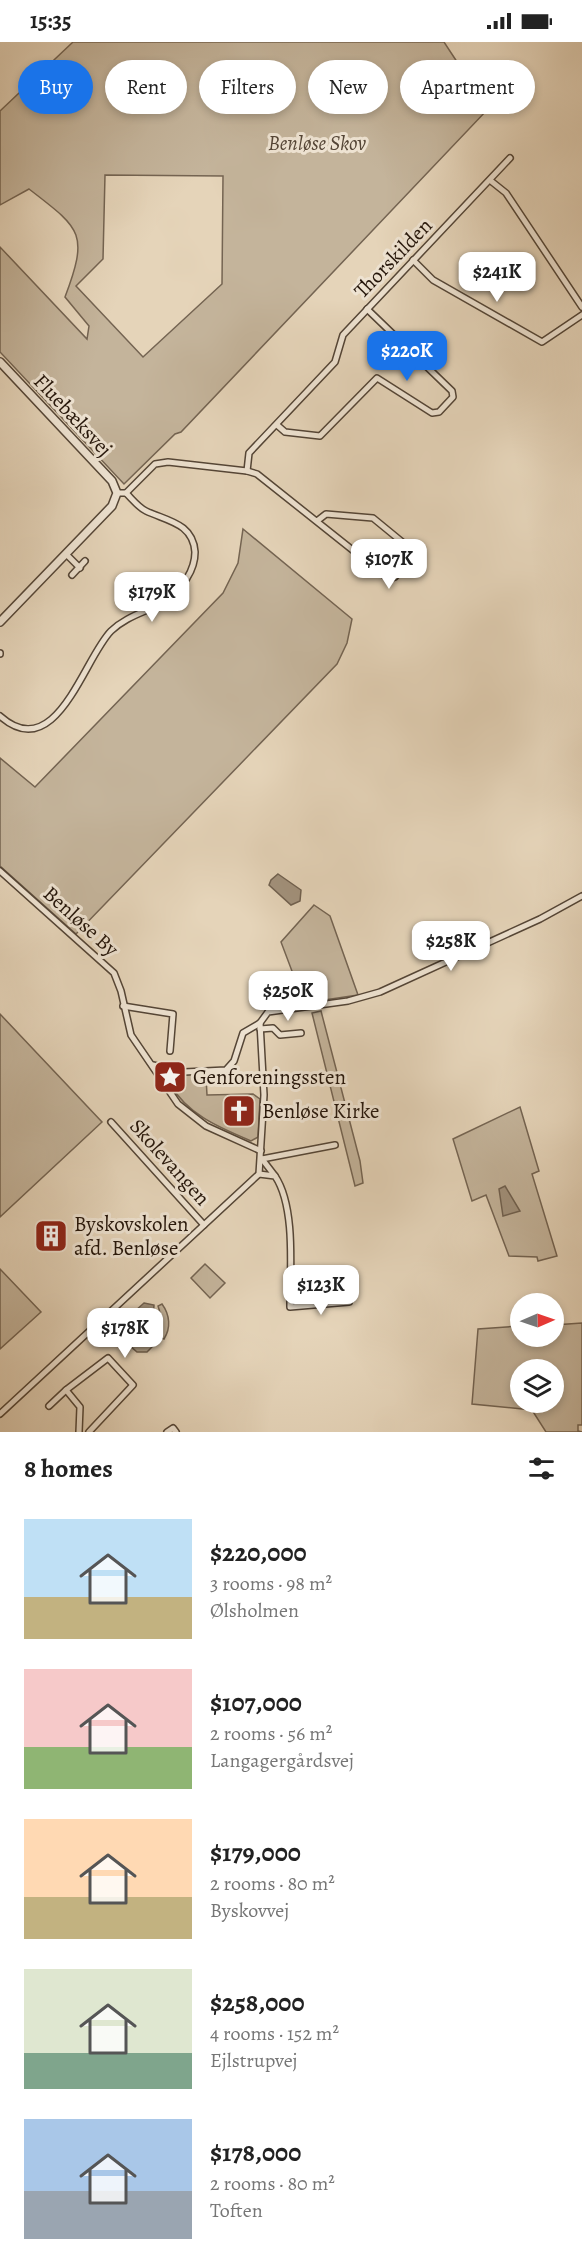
<!DOCTYPE html>
<meta charset="utf-8">
<style>
:root{--surface:#fff;--page:#f6f6f6;--text:#222;--muted:#767676;--accent:#1a73e8}
body{margin:0;font-family:Alegreya,serif;background:var(--page);color:var(--text);height:100vh;display:flex;flex-direction:column;font-size:22px;white-space:nowrap}
*{box-sizing:border-box;margin:0}
p{font-size:20px;color:var(--muted)}
.icon{flex:none;width:33px;height:33px;fill:none;stroke:currentColor;stroke-width:2;stroke-linecap:round;stroke-linejoin:round}
.map{position:relative;height:1390px;overflow:hidden}
.side{display:flex;flex-direction:column;background:var(--surface);flex:1}
.side>*{flex:none}
.hud{position:absolute;left:18px;top:18px;width:546px;height:54px;display:flex;gap:12px}
.needle{width:39px;rotate:88deg}
.controls{position:absolute;left:510px;top:1251px;display:grid;gap:12px}
.controls a{display:grid;place-items:center;width:54px;height:54px;border-radius:50%;background:var(--surface);box-shadow:0 3px 9px #0003;font-size:30px}
.price{position:absolute;translate:-50% -51px;padding:0 14px;border-radius:12px;background:#fff;color:#222;font-size:20px;line-height:39px;filter:drop-shadow(0 2px 3px #0008)}
.price::after{content:'';position:absolute;left:50%;top:36px;width:18px;height:14px;margin-left:-9px;background:inherit;clip-path:polygon(0 0,100% 0,50% 100%)}
.price.selected{background:var(--accent);color:#fff}
ul{padding:0;list-style:none}
li{display:flex;align-items:center;gap:18px;height:150px;padding:0 24px}
li span{display:grid;place-items:center;flex:none;width:168px;height:120px;border-radius:0px;color:#555}
li>.icon{margin-inline-start:auto}
span .icon{width:72px;height:72px;fill:#fffc;stroke-width:1}
li b{font-size:26px}
h2{display:flex;justify-content:space-between;align-items:center;height:72px;padding:0 24px;font-size:26px}
.chip{padding:0 21px;border-radius:27px;background:var(--surface);box-shadow:0 3px 9px #0003;font-size:21px;line-height:54px}
.chip.selected{background:var(--accent);color:#fff}
.status{display:flex;justify-content:space-between;align-items:center;height:42px;padding:0 30px;background:var(--surface);direction:ltr}
.status svg{height:16px;fill:currentColor}
.map>svg:first-child{display:block}
.green{fill:#c4b49b;stroke:#746452;stroke-width:1.5;fill-rule:evenodd}
.water{fill:#a3937e;stroke:#706150;stroke-width:1.5}
.lines{fill:none;stroke-linecap:round;stroke-linejoin:round}
.minor-casing{stroke:#544536;stroke-width:8}
.tertiary-casing{stroke:#544536;stroke-width:10}
.minor{stroke:#eee3d2;stroke-width:5}
.tertiary{stroke:#eee3d2;stroke-width:7}
.labels{text-anchor:middle;dominant-baseline:central;stroke-width:6;stroke-linejoin:round;paint-order:stroke}
.park-label{font-size:21px;font-style:italic;fill:#544536;stroke:#eee3d2}
.street-label{font-size:21px;fill:#24150a;stroke:#eee3d2}
.poi-label{font-size:21px;fill:#24150a;stroke:#eee3d2;text-anchor:start}
</style>
<div class="status"><b>15:35</b><svg viewBox="0 0 49 12"><path d="M0 12V9h3v3zM5 12V6h3v6zM10 12V3h3v9zM15 12V0h3v12zM26 1h20v11H26zM47 4h2v5h-2z"/></svg></div>
<div class="map">
<svg width="582" height="1390" viewBox="0 0 582 1390">
<rect width="100%" height="100%" fill="#e5d4b9"/>
<filter id="stains"><feTurbulence type="fractalNoise" baseFrequency=".00333" numOctaves="4"/><feColorMatrix values="0 0 0 0 .2 0 0 0 0 .09 0 0 0 0 .02 0 0 0 .5 -.17"/></filter>
<radialGradient id="worn" r=".72"><stop offset=".6" stop-color="#630" stop-opacity="0"/><stop offset="1" stop-color="#630" stop-opacity=".3"/></radialGradient>
<g class="green">
<path d="M73,0H444L488,67L181,390L175,392L124,442L0,310V205L87,297L89,284L65,255C89,191 81,187 29,147L0,163V69ZM105,133L223,134L222,242L143,315L76,244L103,217Z"/>
<path d="M243,487L352,577L347,601L337,622L76,892L0,824V716L35,745L223,551L238,521Z"/>
<path d="M314,863L330,874L358,953L304,961L281,900Z"/>
<path d="M321,969L360,1119L363,1141L355,1144L312,971Z"/>
<path d="M0,972L102,1080L0,1175Z"/>
<path d="M181,1032H203L206,1035L207,1053L253,1052L260,1057L258,1095L251,1099C218,1085 188,1073 169,1041Z"/>
<path d="M520,1065L539,1129L532,1132L557,1214L538,1219L537,1215L509,1214L486,1153L472,1159L453,1097Z"/>
<path d="M205,1222L225,1241L210,1256L191,1236Z"/>
<path d="M0,1227L41,1270L0,1307Z"/>
<path d="M162,1262C170,1273 171,1286 164,1297L157,1294L150,1299L153,1304L147,1310H137L129,1303L126,1295C145,1298 166,1285 158,1264Z"/>
<path d="M582,1281V1383H578V1389L582,1390H546L532,1368L472,1362L478,1287L520,1284V1294H554V1283ZM520,1328H554V1360H520Z"/>
</g>
<g class="water">
<path d="M278,832L301,848L300,859L291,863L269,843L271,838Z"/>
<path d="M505,1144L520,1169L503,1174L499,1147Z"/>
<path d="M144,1261L154,1263L153,1277L137,1290H129L125,1286L126,1277Z"/>
</g>
<g class="lines">
<defs>
<g id="minor">
<path d="M491,139L506,151L582,265"/>
<path d="M413,218L433,238L542,300L582,273"/>
<path d="M277,383L285,390L320,394L377,336L432,371L439,370L453,355L452,349L367,267"/>
<path d="M247,429L249,411L335,320L343,293L510,116"/>
<path d="M126,451L155,422L168,420L247,429L257,432L389,537L395,535L412,514V508L373,476L326,472L317,479"/>
<path d="M66,512L80,526"/>
<path d="M72,533L85,519"/>
<path d="M0,611V612"/>
<path d="M0,674C56,724 84,616 111,589C136,565 168,570 187,536C192,528 195,519 195,510C193,481 167,479 146,469C138,465 133,458 126,451H117"/>
<path d="M0,829L114,931L121,949L131,993L178,1062L206,1084L261,1109"/>
<path d="M123,964L173,972L170,1009"/>
<path d="M260,981L268,970L348,959L380,950L540,877L582,854"/>
<path d="M260,987L273,986L280,993L301,991"/>
<path d="M111,1080L204,1183"/>
<path d="M262,1117L335,1103"/>
<path d="M262,1117L275,1134"/>
<path d="M259,1132L275,1134C296,1165 290,1229 290,1265L349,1260"/>
<path d="M66,1348L80,1365L79,1390"/>
<path d="M49,1364L66,1348L108,1316L133,1343L89,1390"/>
<path d="M0,1372L259,1132L264,1053L260,981L243,991L234,1019L226,1028L184,1030L153,1023"/>
<path d="M167,1390L173,1386L176,1390"/>
</g>
<path id="tertiary" d="M0,320L112,439L117,451L112,464L0,580"/>
</defs>
<use href="#minor" class="minor-casing"/>
<use href="#tertiary" class="tertiary-casing"/>
<use href="#minor" class="minor"/>
<use href="#tertiary" class="tertiary"/>
</g>
<defs>
<symbol id="sight-square" viewBox="-11 -11 22 22"><rect x="-9" y="-9" width="18" height="18" rx="4" fill="#8f2418" stroke="#eee3d2"/><path d="M0-6L1.8-2.2L6-1.7L2.9 1.2L3.7 5.4L0 3.3L-3.7 5.4L-2.9 1.2L-6-1.7L-1.8-2.2Z" fill="#fff"/></symbol>
<symbol id="church-square" viewBox="-11 -11 22 22"><rect x="-9" y="-9" width="18" height="18" rx="4" fill="#8f2418" stroke="#eee3d2"/><path d="M-1.2-6h2.4v3.5h3.3v2.4h-3.3V6h-2.4V-.1h-3.3v-2.4h3.3Z" fill="#fff"/></symbol>
<symbol id="building-square" viewBox="-11 -11 22 22"><rect x="-9" y="-9" width="18" height="18" rx="4" fill="#8f2418" stroke="#eee3d2"/><path d="M-4-6H4V6H1V3H-1V6H-4ZM-2.5-4.3h1.7v1.8h-1.7ZM.8-4.3h1.7v1.8H.8ZM-2.5-1h1.7V.8h-1.7ZM.8-1h1.7V.8H.8Z" fill="#fff"/></symbol>
</defs>
<g fill-rule="evenodd">
<use href="#sight-square" x="151" y="1016" width="38" height="38"/>
<use href="#church-square" x="220" y="1050" width="38" height="38"/>
<use href="#building-square" x="32" y="1175" width="38" height="38"/>
</g>
<g class="labels">
<g class="park-label">
<text x="317" y="101">Benløse Skov</text>
</g>
<g class="street-label">
<text transform="translate(393 216) rotate(-46)">Thorskilden</text>
<text transform="translate(73 373) rotate(47)">Fluebæksvej</text>
<text transform="translate(81 879) rotate(42)">Benløse By</text>
<text transform="translate(170 1120) rotate(48)">Skolevangen</text>
</g>
<g class="poi-label">
<text x="193" y="1035">Genforeningssten</text>
<text x="262" y="1069">Benløse Kirke</text>
<text x="74" y="1182">Byskovskolen<tspan x="74" dy="24">afd. Benløse</tspan></text>
</g>
</g>
<rect width="100%" height="100%" filter="url(#stains)"/>
<rect width="100%" height="100%" fill="url(#worn)"/>
</svg>
<div class="controls">
<a><svg class="needle" viewBox="-14 -14 28 28"><path d="M0-13l5 13h-10z" fill="#e53935"/><path d="M0 13l5-13h-10z" fill="#767676"/></svg></a>
<a><svg class="icon" aria-label="layers" viewBox="0 0 24 24"><path d="M12 4l9 5-9 5-9-5zM3 14l9 5 9-5"/></svg></a>
</div>
<b class="price" style="left:497px;top:261px">$241K</b>
<b class="price selected" style="left:407px;top:340px">$220K</b>
<b class="price" style="left:389px;top:548px">$107K</b>
<b class="price" style="left:152px;top:581px">$179K</b>
<b class="price" style="left:451px;top:930px">$258K</b>
<b class="price" style="left:288px;top:980px">$250K</b>
<b class="price" style="left:321px;top:1274px">$123K</b>
<b class="price" style="left:125px;top:1317px">$178K</b>
<div class="hud">
<a class="chip selected">Buy</a>
<a class="chip">Rent</a>
<a class="chip">Filters</a>
<a class="chip">New</a>
<a class="chip">Apartment</a>
</div>
</div>
<section class="side">
<h2>8 homes<svg class="icon" aria-label="filters" viewBox="0 0 24 24"><path d="M4 7h16M4 17h16"/><circle cx="9" cy="7" r="2"/><circle cx="15" cy="17" r="2"/></svg></h2>
<ul>
<li><span style="background:linear-gradient(#bfe0f5 65%,#c2b280 0)"><svg class="icon" aria-label="home" viewBox="0 0 24 24"><path d="M3 11l9-7 9 7M6 9v11h12V9"/></svg></span><div><b>$220,000</b><p>3 rooms · 98 m²</p><p>Ølsholmen</p></div></li>
<li><span style="background:linear-gradient(#f6c9c9 65%,#8fb573 0)"><svg class="icon" aria-label="home" viewBox="0 0 24 24"><path d="M3 11l9-7 9 7M6 9v11h12V9"/></svg></span><div><b>$107,000</b><p>2 rooms · 56 m²</p><p>Langagergårdsvej</p></div></li>
<li><span style="background:linear-gradient(#ffd9b3 65%,#c2b280 0)"><svg class="icon" aria-label="home" viewBox="0 0 24 24"><path d="M3 11l9-7 9 7M6 9v11h12V9"/></svg></span><div><b>$179,000</b><p>2 rooms · 80 m²</p><p>Byskovvej</p></div></li>
<li><span style="background:linear-gradient(#dfe7d0 70%,#7fa58c 0)"><svg class="icon" aria-label="home" viewBox="0 0 24 24"><path d="M3 11l9-7 9 7M6 9v11h12V9"/></svg></span><div><b>$258,000</b><p>4 rooms · 152 m²</p><p>Ejlstrupvej</p></div></li>
<li><span style="background:linear-gradient(#a9c7e8 60%,#9aa5b1 0)"><svg class="icon" aria-label="home" viewBox="0 0 24 24"><path d="M3 11l9-7 9 7M6 9v11h12V9"/></svg></span><div><b>$178,000</b><p>2 rooms · 80 m²</p><p>Toften</p></div></li>
</ul>
</section>
